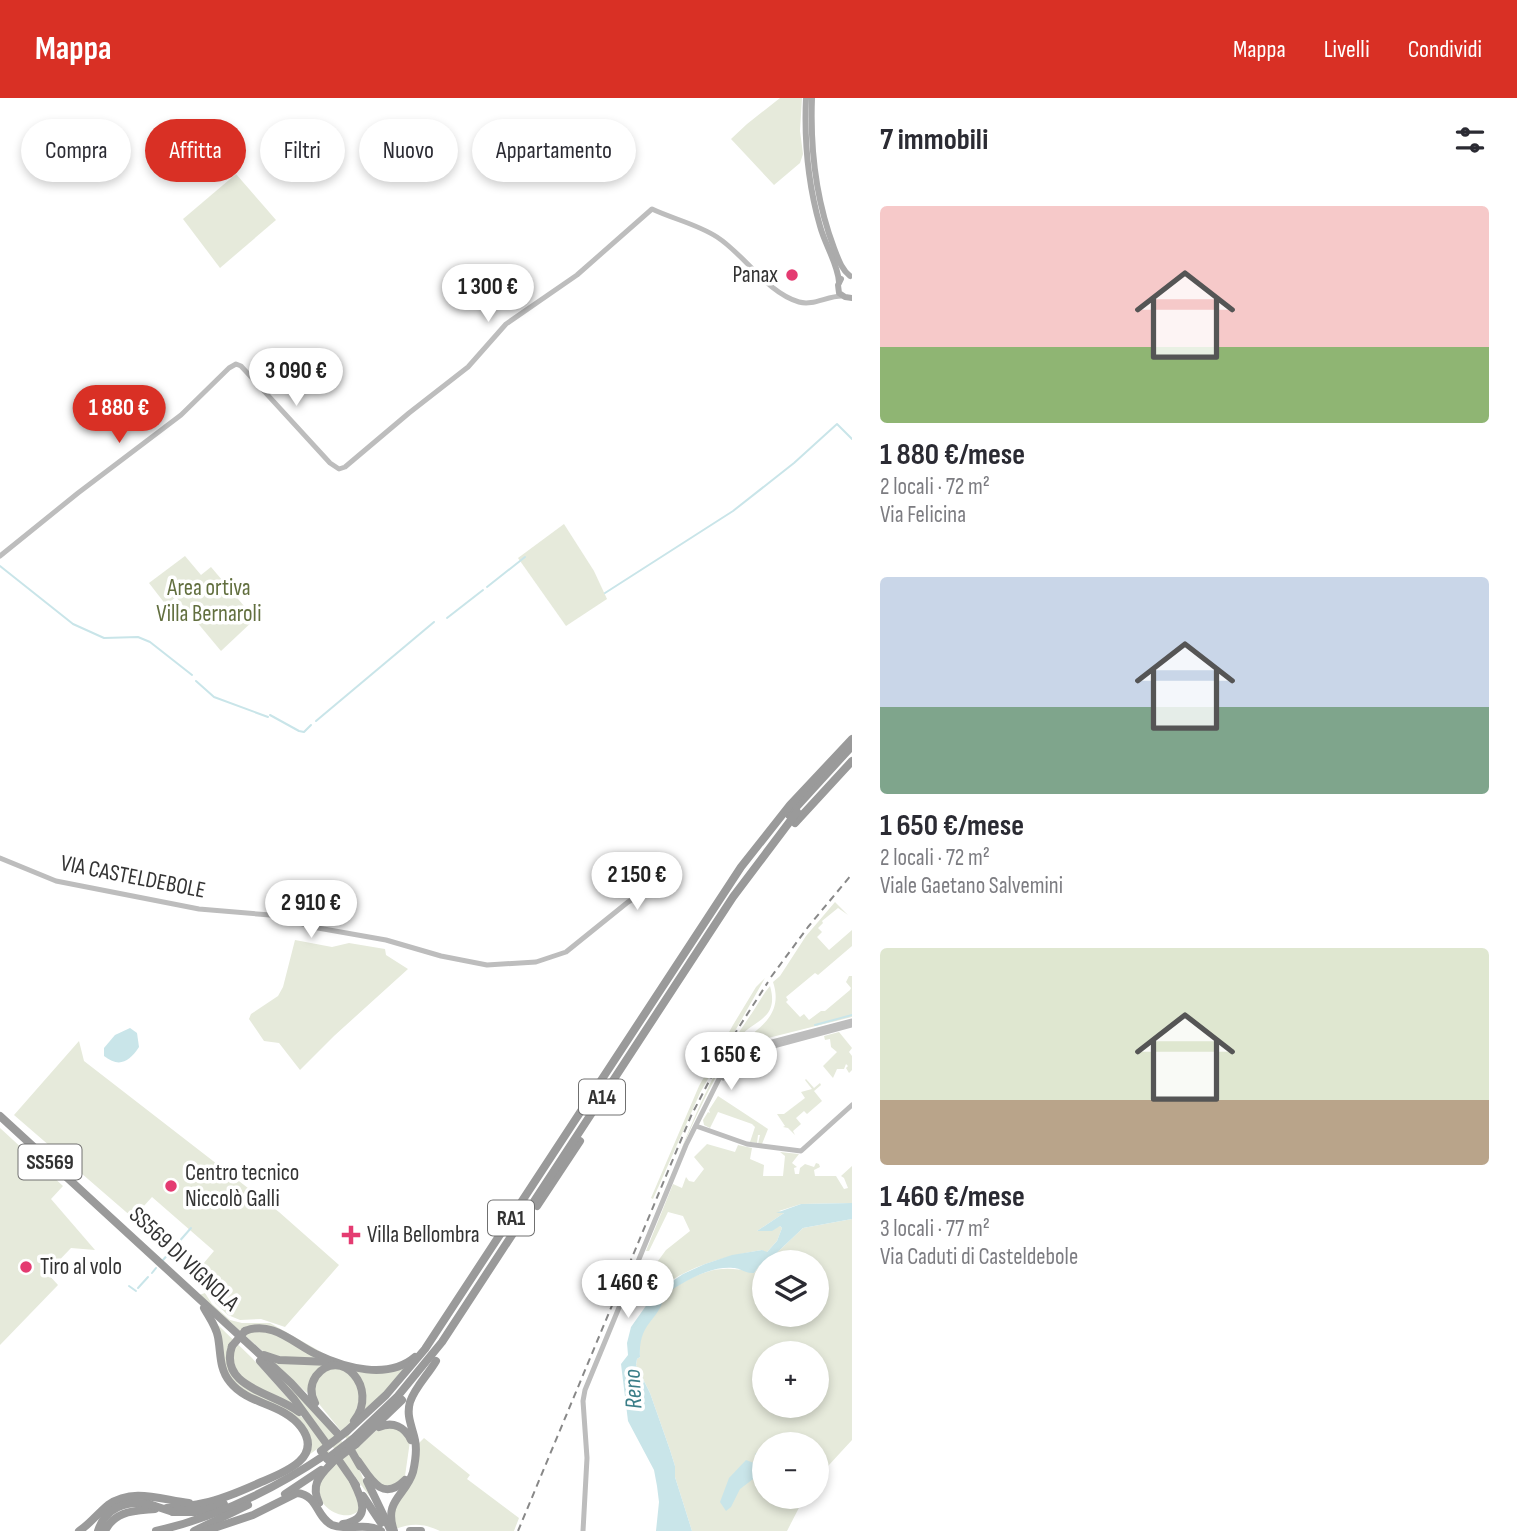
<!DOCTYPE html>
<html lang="it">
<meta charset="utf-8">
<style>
:root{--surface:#fff;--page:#f7f7f7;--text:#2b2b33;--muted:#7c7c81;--accent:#d93025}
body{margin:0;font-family:"Sofia Sans Condensed",sans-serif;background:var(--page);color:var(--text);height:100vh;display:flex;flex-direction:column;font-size:26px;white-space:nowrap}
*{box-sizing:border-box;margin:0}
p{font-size:23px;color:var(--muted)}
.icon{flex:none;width:38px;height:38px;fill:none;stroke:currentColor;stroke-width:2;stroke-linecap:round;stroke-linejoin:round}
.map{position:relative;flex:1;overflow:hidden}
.details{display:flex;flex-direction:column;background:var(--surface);width:665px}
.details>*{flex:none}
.banner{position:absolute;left:21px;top:21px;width:665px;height:63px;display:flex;gap:14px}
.controls{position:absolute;left:752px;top:1152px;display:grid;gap:14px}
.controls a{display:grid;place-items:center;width:77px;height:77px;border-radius:50%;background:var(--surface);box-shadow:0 4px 10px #0003;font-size:35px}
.price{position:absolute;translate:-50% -60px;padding:0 16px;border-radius:24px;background:#fff;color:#222;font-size:23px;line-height:46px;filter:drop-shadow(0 2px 4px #0008)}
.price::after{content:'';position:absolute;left:50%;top:42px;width:21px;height:16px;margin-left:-10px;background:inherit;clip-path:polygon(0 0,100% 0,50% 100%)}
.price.current{background:var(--accent);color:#fff}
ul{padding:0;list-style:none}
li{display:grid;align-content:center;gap:14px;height:371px;padding:0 28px}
li span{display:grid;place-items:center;height:217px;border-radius:7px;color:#555}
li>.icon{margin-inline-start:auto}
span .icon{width:126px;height:126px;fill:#fffc;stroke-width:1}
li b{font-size:30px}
h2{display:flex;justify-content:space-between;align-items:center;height:84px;padding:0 28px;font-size:30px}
.chip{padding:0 24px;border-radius:32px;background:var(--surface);box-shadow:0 4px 10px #0003;font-size:24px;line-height:63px}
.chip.current{background:var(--accent);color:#fff}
header{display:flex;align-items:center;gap:42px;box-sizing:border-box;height:98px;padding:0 35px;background:var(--accent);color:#fff}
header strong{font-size:33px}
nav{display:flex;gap:38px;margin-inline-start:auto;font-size:24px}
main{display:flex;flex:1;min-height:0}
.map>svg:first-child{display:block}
.green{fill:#e6eadb;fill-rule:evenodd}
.water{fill:#c9e5e9}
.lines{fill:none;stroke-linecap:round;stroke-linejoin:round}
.stream{stroke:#c9e5e9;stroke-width:2}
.secondary{stroke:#bdbdbd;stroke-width:5}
.primary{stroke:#ababab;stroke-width:6}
.highway{stroke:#9a9a9a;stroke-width:8}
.rail{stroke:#888;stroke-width:2;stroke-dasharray:7 5;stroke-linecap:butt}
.highway-bridge{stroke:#9a9a9a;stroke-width:8}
.poi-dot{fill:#e43b71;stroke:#fff;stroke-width:2.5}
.labels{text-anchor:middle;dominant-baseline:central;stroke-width:7;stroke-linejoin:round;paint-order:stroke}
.shield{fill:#fff;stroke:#707070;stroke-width:2}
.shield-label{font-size:21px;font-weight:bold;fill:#333}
.poi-label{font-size:23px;fill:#333;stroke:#fff;text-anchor:start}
.park-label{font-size:23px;fill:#626f3f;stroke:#fff}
.street-label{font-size:23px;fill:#333;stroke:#fff}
.water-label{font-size:24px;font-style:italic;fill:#3b7e88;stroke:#fff}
</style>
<header>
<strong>Mappa</strong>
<nav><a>Mappa</a><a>Livelli</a><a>Condividi</a></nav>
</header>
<main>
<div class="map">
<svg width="852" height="1433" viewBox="0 0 852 1433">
<rect width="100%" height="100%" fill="#fff"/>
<g class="green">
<path d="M780,0H802L800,33L803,56L800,65L774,87L731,41L747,26Z"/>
<path d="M236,76L276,122L220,170L183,121Z"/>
<path d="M564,426L594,473L607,501L566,528L518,460Z"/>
<path d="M185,458L201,477L211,469L255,521L221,553L176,499L166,507L149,485Z"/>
<path d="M835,804L848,817L838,810L822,823L823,825L818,830L822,834L817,839L829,852L852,832V848L818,877L815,875L786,899L788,902L786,904L800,919L804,916L809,922L821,913H825L850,892L851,890L846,884L849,878H852V919L748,945L747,940C767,925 782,911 773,884L780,878L806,838Z"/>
<path d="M295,842L332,849L349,845L385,851L386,857L408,871L334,938L300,972L279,945L264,943L249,921L251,916L278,898L283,889Z"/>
<path d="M765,880L700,995L653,1101L651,1100L699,988L733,927L756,889Z"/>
<path d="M770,888C780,922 752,922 740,939C715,976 695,1019 678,1060C697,1010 721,958 752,915C758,906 763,896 770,888Z"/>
<path d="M839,934L852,950L849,954L852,958V972L849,975L846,970L848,968L846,966L844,971H837L833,980L823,968L837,954L831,949L830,941L825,942L824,938Z"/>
<path d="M79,943L84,963L279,1114L339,1167L285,1229L261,1221L240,1222L228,1217L215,1205L214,1200L217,1193L226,1186H218L207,1176H200L197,1173L214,1153L152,1099L133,1120L14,1017Z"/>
<path d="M806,981L814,990L820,985L821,987L814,993L822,1003L807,1016L804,1013L796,1020L801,1026L793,1033L795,1037L788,1030L783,1029L785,1028L777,1016H784L805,1000L801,994L812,991L805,982Z"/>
<path d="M718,998L768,1031L762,1046H758L760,1037H758L757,1045L750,1044L755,1029L752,1026L718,1014L710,1030L704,1027L703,1022L708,1014L710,1015L709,1012Z"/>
<path d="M0,1030L63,1088L51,1101L95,1152L71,1150L47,1175L58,1187L0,1247Z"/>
<path d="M707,1046L735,1054L738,1047L752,1050L750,1061L764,1067L763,1078H783L785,1058L780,1054L799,1056L792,1065L797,1069L794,1070L795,1076H799L800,1070L805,1066L814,1069L816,1065L819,1066L820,1069L814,1072L815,1078H836L844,1091L848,1090L844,1080L841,1078L852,1068V1105L801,1106L779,1113L784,1115L757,1133L780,1128L782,1130L777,1143L766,1155L762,1152C726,1158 673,1171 650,1202L645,1198L650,1188L646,1186L650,1176L638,1171L642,1162L655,1167L666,1152L690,1133L683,1118L668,1114L649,1153H646L673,1086L682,1090L686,1079L689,1083L694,1084L704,1071L694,1059Z"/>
<path d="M852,1121V1342L817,1380V1346H765V1398H805L787,1433H692L675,1379V1368L670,1352L650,1295L636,1267L637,1261L640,1259C640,1254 639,1247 640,1242C643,1225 661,1214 664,1196C695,1176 717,1164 754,1175L759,1168L765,1165V1216H817V1164H767L803,1130ZM765,1255H817V1307H765Z"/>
<path d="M205,1195L212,1206L230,1222L242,1225H270L323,1255L264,1231L325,1261H278L266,1256L199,1197Z"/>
<path d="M219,1228L252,1260L293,1306C268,1294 223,1285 234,1248L231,1246C226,1258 228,1273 237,1282C252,1297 278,1300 295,1313C315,1328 342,1374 358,1396L361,1410C345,1433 293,1397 333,1368L320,1349L306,1359C322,1309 255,1310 233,1286C218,1269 224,1248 217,1229Z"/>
<path d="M262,1260L337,1336L359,1371L373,1403L321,1333Z"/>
<path d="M273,1264L326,1267L307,1295Z"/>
<path d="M406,1267L398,1280L363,1315L365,1305L353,1273Z"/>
<path d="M328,1271H344L362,1292L353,1323L344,1331L358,1349L379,1330L398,1329L410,1343L405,1378L392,1388L379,1387L341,1333L315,1301V1283Z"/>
<path d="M424,1340L470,1377L467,1381L519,1420L514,1433H440C423,1425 412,1425 395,1431L392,1413L412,1381L417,1347Z"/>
</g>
<g class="water">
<path d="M130,930L137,935L139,949C129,964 119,970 104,958V950L115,937Z"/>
<path d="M852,1105V1121L803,1130L767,1164L759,1168L754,1175C745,1176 741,1170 733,1170C709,1168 683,1184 664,1197C661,1222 638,1223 640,1259L637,1261L636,1267L650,1295L670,1352L675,1368V1379L692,1433H656L659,1404L657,1388L654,1372L628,1323L621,1266L628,1257L627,1245L631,1229L655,1195L683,1176L705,1166L732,1157L762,1152L767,1154L777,1143L782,1130L780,1128L772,1133H757L784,1115H776L801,1106Z"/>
<path d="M761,1352L765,1353V1372L740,1391L731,1409L726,1413L720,1404L729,1380L746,1362L754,1365L757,1362L755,1356Z"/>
</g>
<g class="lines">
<g class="stream">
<path d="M0,468L73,526L104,540L138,539L150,544L192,577"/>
<path d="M487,489L525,459"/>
<path d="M605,495L733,413L794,365L837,326L852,341"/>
<path d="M447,520L483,492"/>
<path d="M196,583L214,599L268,619"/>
<path d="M270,617L299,633L304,634L311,627"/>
<path d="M316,623L434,524"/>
<path d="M815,927L852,917"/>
<path d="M163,1162L191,1130"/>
<path d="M152,1175L156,1170"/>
<path d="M129,1188L136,1193"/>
<path d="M138,1190L148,1179"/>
</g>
<g class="secondary">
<path d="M0,458L78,395L181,317L229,270L236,266L241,268L330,365L339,371L345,369L409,315L468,269L506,226L577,177L652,111C673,121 697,126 717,139C745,157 766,194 799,204C813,208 827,198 842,198"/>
<path d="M0,760L56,783L199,811L270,817L318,830L386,842L441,858L487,867L536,864L566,854L628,804L647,793L654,791"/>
<path d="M723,980L732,966L748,955L852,927"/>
<path d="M696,1028L747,1046L801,1053L852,1007"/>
<path d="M583,1433L587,1360L583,1303L585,1292L686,1047L725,969L733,959L745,951L852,923"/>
</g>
<g class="primary">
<path d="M806,0C804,44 808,86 820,128C825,147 838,166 839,184"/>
<path d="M812,0C810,52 816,102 834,150C838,160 841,171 850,178"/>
<path d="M841,181L838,187L839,195L845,199L852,200"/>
</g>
<g class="highway">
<path d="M789,717L852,648"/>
<path d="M795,725L852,663"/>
<path d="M0,1018L291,1285L338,1336"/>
<path d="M537,1108L580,1043"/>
<path d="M245,1233C272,1222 293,1245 316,1256C345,1270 388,1282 415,1259"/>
<path d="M232,1248C218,1290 276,1295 299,1314"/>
<path d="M264,1257L279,1262L330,1264"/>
<path d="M260,1263L294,1301L326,1345"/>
<path d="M315,1305C310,1296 310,1287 316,1278C340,1247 380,1290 354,1323"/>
<path d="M379,1329C393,1323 405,1329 411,1342"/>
<path d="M347,1333L386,1297L425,1251L741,769L790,707L852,641"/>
<path d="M353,1341L397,1299L442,1244L733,799L797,714"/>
<path d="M356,1346L402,1302"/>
<path d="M352,1354L360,1368"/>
<path d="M358,1363C370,1380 382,1405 405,1382"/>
<path d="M340,1364L356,1387"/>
<path d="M367,1383L390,1431"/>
<path d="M285,1396L321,1372"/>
<path d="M363,1398L381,1425"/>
<path d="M319,1405C311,1388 318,1379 331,1366"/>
<path d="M167,1410C179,1409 191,1408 204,1405C223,1401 241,1393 259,1385C280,1376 325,1361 301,1329C283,1305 248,1307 230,1284C219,1271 221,1255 218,1239C216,1228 209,1219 204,1210"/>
<path d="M173,1414H196L224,1406"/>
<path d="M343,1426C372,1421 362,1401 353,1383"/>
<path d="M79,1433C90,1426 98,1415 108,1407C133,1389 162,1402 189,1405"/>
<path d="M98,1433C105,1410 126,1402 149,1406"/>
<path d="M105,1433C115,1412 135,1413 155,1411"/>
<path d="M156,1433C217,1419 273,1392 325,1357"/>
<path d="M194,1433L248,1407"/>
<path d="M205,1433L253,1417L297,1395C318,1397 316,1419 332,1427C348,1433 365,1424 381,1433"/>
<path d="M394,1433C383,1402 406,1398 413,1374C415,1365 417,1351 415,1342C412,1328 406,1318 410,1304C415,1289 428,1277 436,1263"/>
<path d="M410,1433H421"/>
</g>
<g class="rail">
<path d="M771,879L808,829L852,776"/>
<path d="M518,1433L691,1018L730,943L768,884"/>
</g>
<g class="highway-bridge">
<path d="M232,1248L245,1233"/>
<path d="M321,1353L347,1333"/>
<path d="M327,1361L353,1341"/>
<path d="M330,1366L356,1346"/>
<path d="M149,1406L173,1414"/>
</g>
</g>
<g class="poi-dot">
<circle cx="792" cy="177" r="7"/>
<circle cx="171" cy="1088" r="7"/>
<path d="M347.5 1126.5h7v7h7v7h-7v7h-7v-7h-7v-7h7z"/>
<circle cx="26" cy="1169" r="7"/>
</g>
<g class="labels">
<g class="shield">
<rect x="579" y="981.5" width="46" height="35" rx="5"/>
<rect x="18.5" y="1046.5" width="63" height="35" rx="5"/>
<rect x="488" y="1102.5" width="46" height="35" rx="5"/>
</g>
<g class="shield-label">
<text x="602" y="999">A14</text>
<text x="50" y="1064">SS569</text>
<text x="511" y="1120">RA1</text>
</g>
<g class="poi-label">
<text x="778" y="177" text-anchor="end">Panax</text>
<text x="185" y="1075">Centro tecnico<tspan x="185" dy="26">Niccolò Galli</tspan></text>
<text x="367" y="1137">Villa Bellombra</text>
<text x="40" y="1169">Tiro al volo</text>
</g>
<g class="park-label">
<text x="209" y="490">Area ortiva<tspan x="209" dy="26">Villa Bernaroli</tspan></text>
</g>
<g class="street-label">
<text transform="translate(133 779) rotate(11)">VIA CASTELDEBOLE</text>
<text transform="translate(184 1161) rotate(43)">SS569 DI VIGNOLA</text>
</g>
<g class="water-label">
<text transform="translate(633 1291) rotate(-93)">Reno</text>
</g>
</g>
</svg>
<div class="controls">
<a><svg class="icon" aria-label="layers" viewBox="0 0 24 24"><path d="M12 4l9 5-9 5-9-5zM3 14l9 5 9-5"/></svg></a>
<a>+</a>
<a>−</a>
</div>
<b class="price" style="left:488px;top:226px">1 300 €</b>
<b class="price" style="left:296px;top:310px">3 090 €</b>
<b class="price current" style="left:119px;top:347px">1 880 €</b>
<b class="price" style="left:637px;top:814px">2 150 €</b>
<b class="price" style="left:311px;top:842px">2 910 €</b>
<b class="price" style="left:731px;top:994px">1 650 €</b>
<b class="price" style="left:628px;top:1222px">1 460 €</b>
<div class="banner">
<a class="chip">Compra</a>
<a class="chip current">Affitta</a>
<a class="chip">Filtri</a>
<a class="chip">Nuovo</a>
<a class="chip">Appartamento</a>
</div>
</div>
<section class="details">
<h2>7 immobili<svg class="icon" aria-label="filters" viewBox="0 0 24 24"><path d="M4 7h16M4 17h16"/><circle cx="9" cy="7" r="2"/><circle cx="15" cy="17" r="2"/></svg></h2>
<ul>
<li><span style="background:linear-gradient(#f6c9c9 65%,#8fb573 0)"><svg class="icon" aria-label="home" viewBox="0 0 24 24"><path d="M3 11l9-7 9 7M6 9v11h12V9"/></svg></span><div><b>1 880 €/mese</b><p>2 locali · 72 m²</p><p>Via Felicina</p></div></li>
<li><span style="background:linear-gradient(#c9d6e8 60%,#7fa58c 0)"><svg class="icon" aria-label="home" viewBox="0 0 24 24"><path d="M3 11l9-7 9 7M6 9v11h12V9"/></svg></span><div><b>1 650 €/mese</b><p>2 locali · 72 m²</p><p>Viale Gaetano Salvemini</p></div></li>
<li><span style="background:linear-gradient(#dfe7d0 70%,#b9a48a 0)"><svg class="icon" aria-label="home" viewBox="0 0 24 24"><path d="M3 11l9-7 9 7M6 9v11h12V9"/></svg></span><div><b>1 460 €/mese</b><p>3 locali · 77 m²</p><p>Via Caduti di Casteldebole</p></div></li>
</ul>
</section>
</main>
